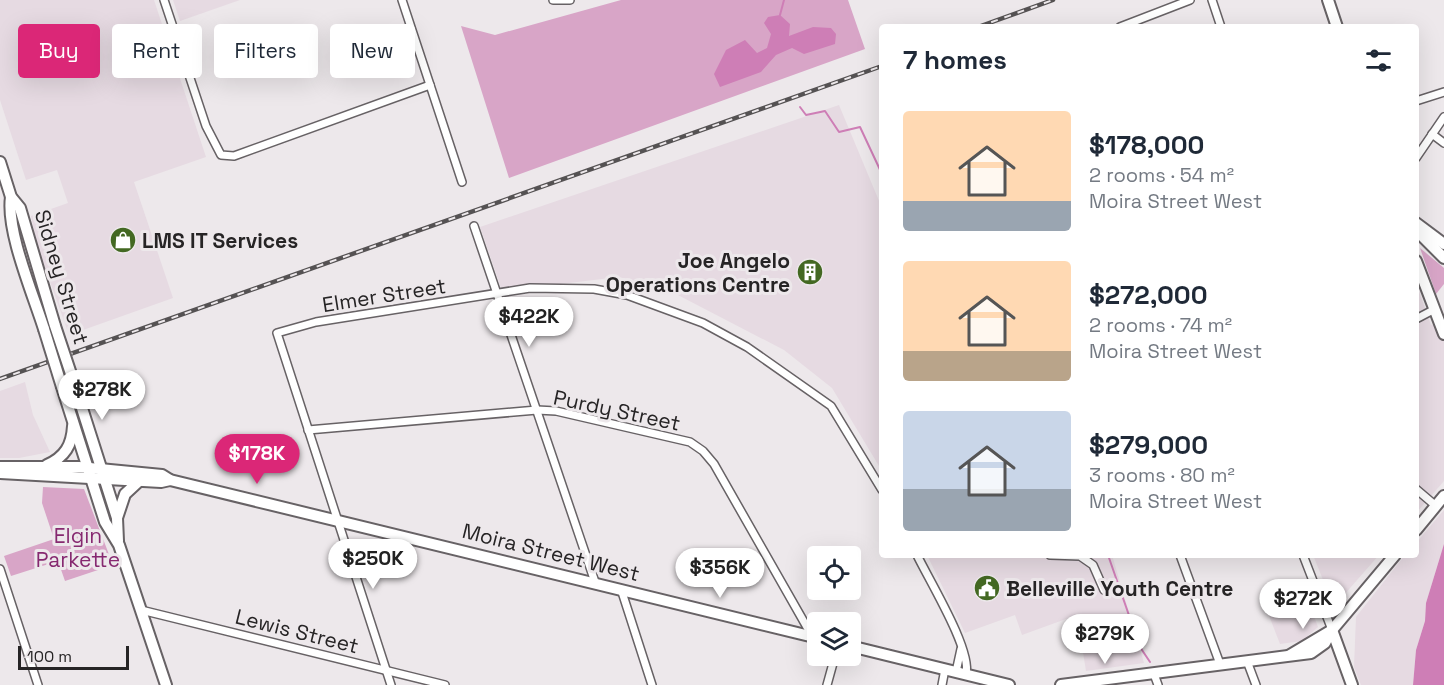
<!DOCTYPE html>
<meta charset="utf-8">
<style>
:root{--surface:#fff;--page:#f6f6f7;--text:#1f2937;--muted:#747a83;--accent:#db2777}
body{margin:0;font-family:"Space Grotesk",sans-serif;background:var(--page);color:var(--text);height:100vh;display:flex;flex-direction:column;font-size:22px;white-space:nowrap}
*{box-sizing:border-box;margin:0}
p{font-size:20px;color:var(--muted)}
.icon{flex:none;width:33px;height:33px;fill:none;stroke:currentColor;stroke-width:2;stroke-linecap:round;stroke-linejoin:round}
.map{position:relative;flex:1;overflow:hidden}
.details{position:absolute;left:879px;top:24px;width:540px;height:534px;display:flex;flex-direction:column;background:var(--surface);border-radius:6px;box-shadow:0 6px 24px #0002}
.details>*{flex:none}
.top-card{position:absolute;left:18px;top:24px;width:570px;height:54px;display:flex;gap:12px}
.tools{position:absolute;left:807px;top:546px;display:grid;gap:12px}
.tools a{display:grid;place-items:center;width:54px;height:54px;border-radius:6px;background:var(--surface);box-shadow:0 6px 24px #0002;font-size:30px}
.scale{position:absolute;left:18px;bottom:15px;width:111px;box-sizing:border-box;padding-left:6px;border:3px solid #262425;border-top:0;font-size:16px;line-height:21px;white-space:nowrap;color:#262425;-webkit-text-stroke:4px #ede8eb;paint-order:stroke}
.price{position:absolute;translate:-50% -51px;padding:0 14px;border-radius:21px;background:#fff;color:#222;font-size:20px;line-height:39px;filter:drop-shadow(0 2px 3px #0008)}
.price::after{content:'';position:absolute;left:50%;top:36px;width:18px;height:14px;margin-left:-9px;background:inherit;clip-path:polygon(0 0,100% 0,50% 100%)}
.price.active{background:var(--accent);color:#fff}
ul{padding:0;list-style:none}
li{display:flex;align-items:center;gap:18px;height:150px;padding:0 24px}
li span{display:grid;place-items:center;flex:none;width:168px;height:120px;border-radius:6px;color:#555}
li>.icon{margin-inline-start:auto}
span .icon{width:72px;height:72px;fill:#fffc;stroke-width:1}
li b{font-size:26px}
h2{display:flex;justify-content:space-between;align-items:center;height:72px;padding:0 24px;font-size:26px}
.tag{padding:0 21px;border-radius:6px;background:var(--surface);box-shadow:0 6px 24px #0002;font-size:21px;line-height:54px}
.tag.active{background:var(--accent);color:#fff}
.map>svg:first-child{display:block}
.built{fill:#e6dae2}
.green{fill:#d8a5c7}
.water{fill:#ce7eb6}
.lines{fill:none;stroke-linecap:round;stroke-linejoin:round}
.stream{stroke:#ce7eb6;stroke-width:2}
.street-casing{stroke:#676265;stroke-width:10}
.secondary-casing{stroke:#676265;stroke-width:14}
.primary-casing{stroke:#676265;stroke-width:14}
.street{stroke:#fff;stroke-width:7}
.secondary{stroke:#fff;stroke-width:10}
.primary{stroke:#fff;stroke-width:10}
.rail-casing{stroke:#555253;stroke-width:4.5}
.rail{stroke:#ede8eb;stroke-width:2;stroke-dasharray:7;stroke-linecap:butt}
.secondary-bridge-casing{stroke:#676265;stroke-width:14;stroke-linecap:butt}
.secondary-bridge{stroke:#fff;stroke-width:10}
.labels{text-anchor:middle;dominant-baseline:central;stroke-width:6;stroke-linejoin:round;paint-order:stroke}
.poi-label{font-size:21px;font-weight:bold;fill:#262425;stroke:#ede8eb;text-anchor:start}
.street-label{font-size:21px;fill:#262425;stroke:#ede8eb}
.park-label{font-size:21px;fill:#862970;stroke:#ede8eb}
</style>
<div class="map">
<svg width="1444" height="685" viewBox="0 0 1444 685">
<rect width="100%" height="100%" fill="#ede8eb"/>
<g class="built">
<path d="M0,0H154L206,157L134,182L173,298L69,335L37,245L31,216L68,203L57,170L26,180L0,100Z"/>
<path d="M173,0H240L180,21Z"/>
<path d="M839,105L882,208V471L832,388L784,350L674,293L619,277L502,291L480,227Z"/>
<path d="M1416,283L1431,325L1444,320V481L1416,513Z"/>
<path d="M25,382L33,415L50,452L19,458H0V391Z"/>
<path d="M1444,510V544L1426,603L1425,621L1416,650L1413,685H1361L1354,667L1356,617L1405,555H1416V543Z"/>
<path d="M927,555H1112L1144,663L1086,671L1077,615L1022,635L1015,615L965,633Z"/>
<path d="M1313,555H1379L1336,604L1332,602Z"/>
<path d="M1307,598L1318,627L1302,641L1280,644L1268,613Z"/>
</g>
<g class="green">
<path d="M621,0H848L865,49L509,178L461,26L495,35Z"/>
<path d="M1420,248L1444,268V284L1436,294Z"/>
<path d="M43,487L84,489L113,565L65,581L58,561L11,576L4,556L54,539L42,503Z"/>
</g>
<g class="water">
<path d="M780,15L790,24L789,36L813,27L831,28L836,34L835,44L804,54L792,48L776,55L761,72L720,87L714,74L726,50L745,40L757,53L767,48L771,34L764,23L768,17Z"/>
<path d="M1444,544V685H1413L1416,650L1425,621L1426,603Z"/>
</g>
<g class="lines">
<g class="stream">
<path d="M780,15L784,0"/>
<path d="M800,107L806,115L825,111L839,132L860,127L882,174"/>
<path d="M1108,555L1140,647L1150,662"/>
</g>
<defs>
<g id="street">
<path d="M164,0L206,126L221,155L234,156L430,85"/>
<path d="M402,0L462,182"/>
<path d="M553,0H570"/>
<path d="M1212,0L1221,27"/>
<path d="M1120,27L1190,0"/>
<path d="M1416,101L1444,92"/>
<path d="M1432,134L1444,143"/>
<path d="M1416,158L1444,117"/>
<path d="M474,226L595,582"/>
<path d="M1416,319L1435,309"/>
<path d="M308,430L537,410L556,411L690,442L703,451L714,464L812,636"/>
<path d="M1416,489L1436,506"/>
<path d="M917,555C929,580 972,650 966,674"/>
<path d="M1050,555L1080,556L1093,565L1104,590"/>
<path d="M1180,555L1220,664"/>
<path d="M1303,555L1332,630"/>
<path d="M0,569L38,685"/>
<path d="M621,589L652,685"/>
<path d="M141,610L445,685"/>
<path d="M1247,661L1256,685"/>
<path d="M956,672L961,649"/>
<path d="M1154,674L1158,685"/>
<path d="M391,685L277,333L316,322L530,288L594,289L627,295L703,323L747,347L831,406L882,490"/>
<path d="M827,685L835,656"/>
<path d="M942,685L945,669"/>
</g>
<g id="secondary">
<path d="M0,162L11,197L20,208L55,326"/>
<path d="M11,197C6,231 33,294 44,329"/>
<path d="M1416,261L1444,334"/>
<path d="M74,383L117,518L118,541"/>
<path d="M62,387L105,522L119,545L166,685"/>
<path d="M47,465C65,457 72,445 73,426"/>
<path d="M0,467H79L162,475L170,480L818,638"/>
<path d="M0,473L161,482L170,480"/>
<path d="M117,518L125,494L139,481"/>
<path d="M1416,530L1444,496"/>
<path d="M1332,630L1352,685"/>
<path d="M850,646L1009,685"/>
<path d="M1290,655L1332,630"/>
<path d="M1061,685L1311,653L1325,643L1332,630L1395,555"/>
</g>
<g id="primary">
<path d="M1328,0L1337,27"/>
<path d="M1416,223L1444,244"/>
<path d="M1416,230L1444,258"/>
</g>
</defs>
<use href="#street" class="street-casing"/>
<use href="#secondary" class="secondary-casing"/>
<use href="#primary" class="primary-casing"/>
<use href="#street" class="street"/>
<use href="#secondary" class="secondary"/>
<use href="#primary" class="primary"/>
<defs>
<g id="rail">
<path d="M978,27L1053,0"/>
<path d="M0,379L882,66"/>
</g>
</defs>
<use href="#rail" class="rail-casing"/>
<use href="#rail" class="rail"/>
<defs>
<g id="secondary-bridge">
<path d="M55,326L74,383"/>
<path d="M44,329L62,387"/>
</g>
</defs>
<use href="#secondary-bridge" class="secondary-bridge-casing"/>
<use href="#secondary-bridge" class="secondary-bridge"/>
</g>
<defs>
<symbol id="shop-disc" viewBox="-11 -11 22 22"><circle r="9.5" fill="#436822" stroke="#ede8eb"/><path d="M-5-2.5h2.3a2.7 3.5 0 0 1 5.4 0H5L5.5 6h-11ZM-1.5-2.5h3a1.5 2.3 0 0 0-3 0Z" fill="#fff"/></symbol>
<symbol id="building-disc" viewBox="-11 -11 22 22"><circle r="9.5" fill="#436822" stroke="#ede8eb"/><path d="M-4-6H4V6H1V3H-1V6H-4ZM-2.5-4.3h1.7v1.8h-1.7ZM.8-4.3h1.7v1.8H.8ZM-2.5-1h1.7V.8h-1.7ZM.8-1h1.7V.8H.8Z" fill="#fff"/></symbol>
<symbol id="civic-disc" viewBox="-11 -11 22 22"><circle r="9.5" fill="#436822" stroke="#ede8eb"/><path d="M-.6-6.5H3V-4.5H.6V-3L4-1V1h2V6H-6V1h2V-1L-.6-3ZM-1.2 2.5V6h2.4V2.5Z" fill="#fff"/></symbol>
</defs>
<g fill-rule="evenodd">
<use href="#shop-disc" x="108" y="225" width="30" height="30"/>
<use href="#building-disc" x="795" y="257" width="30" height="30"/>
<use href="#civic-disc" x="972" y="573" width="30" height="30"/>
</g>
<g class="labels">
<g class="poi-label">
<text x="142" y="240">LMS IT Services</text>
<text x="790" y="260" text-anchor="end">Joe Angelo<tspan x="790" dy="24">Operations Centre</tspan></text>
<text x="1006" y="588">Belleville Youth Centre</text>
</g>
<g class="street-label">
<text transform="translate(62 277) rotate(73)">Sidney Street</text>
<text transform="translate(384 295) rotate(-9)">Elmer Street</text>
<text transform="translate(617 410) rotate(12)">Purdy Street</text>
<text transform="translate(551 552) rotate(14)">Moira Street West</text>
<text transform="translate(297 631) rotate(14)">Lewis Street</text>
</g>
<g class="park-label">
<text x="78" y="535">Elgin<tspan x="78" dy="24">Parkette</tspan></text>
</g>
</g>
</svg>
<div class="tools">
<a><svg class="icon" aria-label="locate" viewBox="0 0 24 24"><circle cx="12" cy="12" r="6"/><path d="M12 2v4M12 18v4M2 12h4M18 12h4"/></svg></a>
<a><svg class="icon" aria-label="layers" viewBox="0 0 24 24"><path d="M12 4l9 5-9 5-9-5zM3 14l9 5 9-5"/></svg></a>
</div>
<div class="scale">100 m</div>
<b class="price" style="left:529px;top:348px">$422K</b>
<b class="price" style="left:102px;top:421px">$278K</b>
<b class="price active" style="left:257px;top:485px">$178K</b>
<b class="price" style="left:373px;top:590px">$250K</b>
<b class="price" style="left:720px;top:599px">$356K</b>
<b class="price" style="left:1303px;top:630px">$272K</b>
<b class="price" style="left:1105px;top:665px">$279K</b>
<div class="top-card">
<a class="tag active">Buy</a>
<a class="tag">Rent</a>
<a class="tag">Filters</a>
<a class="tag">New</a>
</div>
<section class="details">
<h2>7 homes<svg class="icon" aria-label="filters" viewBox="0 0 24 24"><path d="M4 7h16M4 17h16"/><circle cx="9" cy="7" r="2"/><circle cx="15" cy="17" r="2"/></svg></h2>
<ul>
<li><span style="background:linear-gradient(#ffd9b3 75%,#9aa5b1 0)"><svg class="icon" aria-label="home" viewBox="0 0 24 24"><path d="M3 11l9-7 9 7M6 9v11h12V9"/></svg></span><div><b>$178,000</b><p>2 rooms · 54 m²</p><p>Moira Street West</p></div></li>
<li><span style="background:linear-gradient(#ffd9b3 75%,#b9a48a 0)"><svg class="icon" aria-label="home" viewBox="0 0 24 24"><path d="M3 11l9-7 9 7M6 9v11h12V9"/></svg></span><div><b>$272,000</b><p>2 rooms · 74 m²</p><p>Moira Street West</p></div></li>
<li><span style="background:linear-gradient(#c9d6e8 65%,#9aa5b1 0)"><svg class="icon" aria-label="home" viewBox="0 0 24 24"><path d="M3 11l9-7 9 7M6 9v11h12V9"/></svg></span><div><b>$279,000</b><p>3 rooms · 80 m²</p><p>Moira Street West</p></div></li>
</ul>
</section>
</div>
